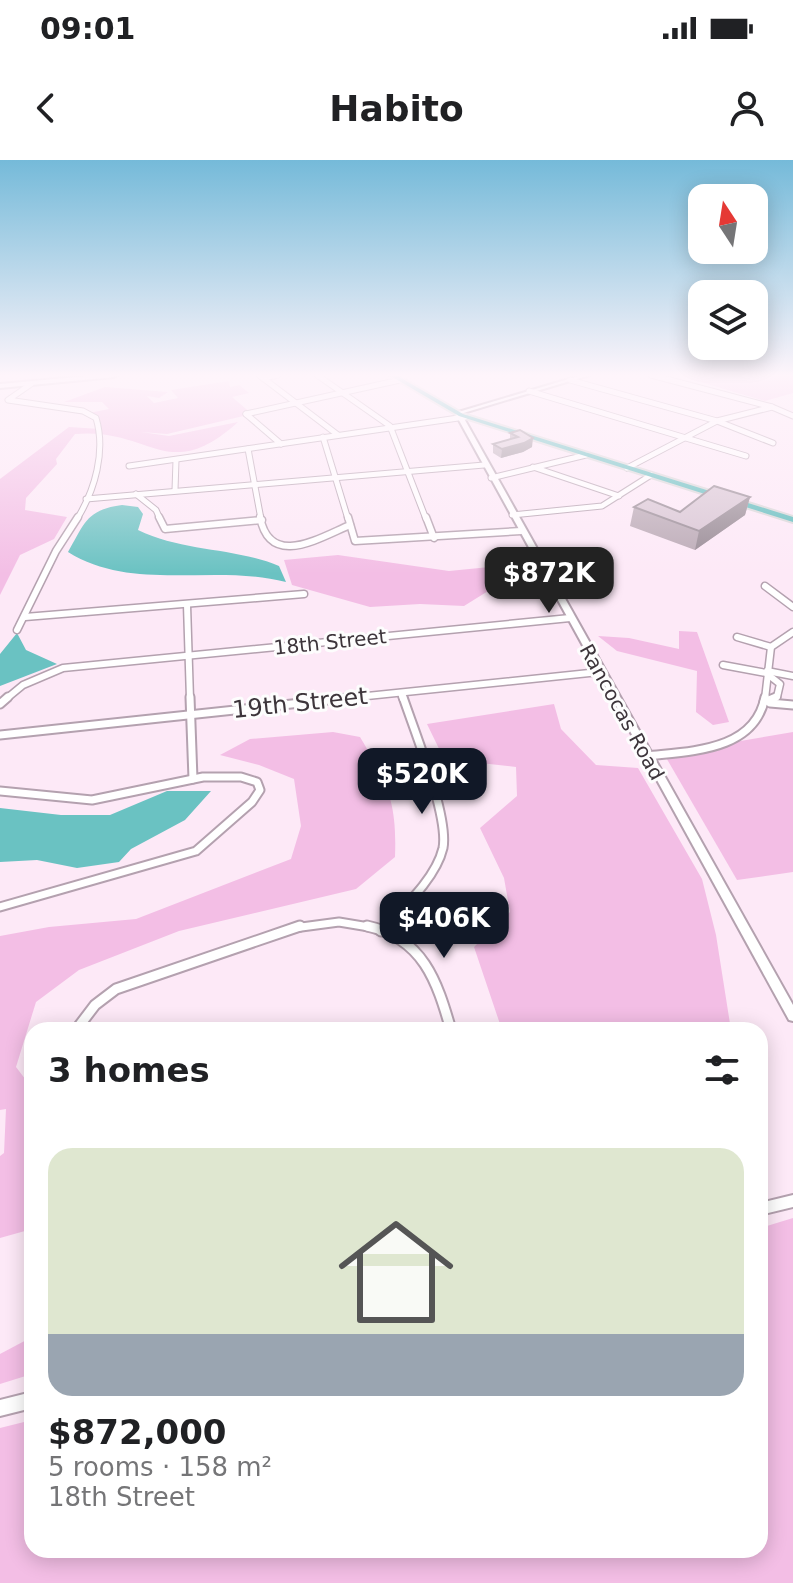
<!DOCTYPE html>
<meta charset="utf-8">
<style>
:root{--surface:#fff;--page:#f2f2f2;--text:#202124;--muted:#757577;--accent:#111827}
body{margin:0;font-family:"DejaVu Sans",sans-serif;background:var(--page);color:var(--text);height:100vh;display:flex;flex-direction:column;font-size:30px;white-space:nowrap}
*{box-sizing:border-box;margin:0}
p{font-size:26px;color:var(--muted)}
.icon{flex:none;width:44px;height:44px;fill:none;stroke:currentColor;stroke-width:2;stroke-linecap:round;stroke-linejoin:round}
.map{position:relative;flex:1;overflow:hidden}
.panel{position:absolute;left:24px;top:862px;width:744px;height:536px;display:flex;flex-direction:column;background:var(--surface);border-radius:24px;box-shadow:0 4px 20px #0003}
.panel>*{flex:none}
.needle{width:52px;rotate:348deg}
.tools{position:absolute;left:688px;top:24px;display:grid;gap:16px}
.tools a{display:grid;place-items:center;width:80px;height:80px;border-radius:16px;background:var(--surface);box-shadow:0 4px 20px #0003;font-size:40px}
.price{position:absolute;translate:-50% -68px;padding:0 18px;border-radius:16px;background:var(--accent);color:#fff;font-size:26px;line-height:52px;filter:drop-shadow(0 2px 4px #0008)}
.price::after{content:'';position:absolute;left:50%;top:48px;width:24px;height:18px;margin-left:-12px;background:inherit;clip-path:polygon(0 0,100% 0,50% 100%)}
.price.selected{background:#222;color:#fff}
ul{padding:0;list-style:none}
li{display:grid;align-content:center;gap:16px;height:424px;padding:0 24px}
li span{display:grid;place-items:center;height:248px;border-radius:24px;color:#555}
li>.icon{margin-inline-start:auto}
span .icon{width:144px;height:144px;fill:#fffc;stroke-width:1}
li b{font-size:34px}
h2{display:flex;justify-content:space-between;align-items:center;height:96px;padding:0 24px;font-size:34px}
.status{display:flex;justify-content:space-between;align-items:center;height:56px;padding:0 40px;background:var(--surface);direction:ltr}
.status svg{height:22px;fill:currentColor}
header{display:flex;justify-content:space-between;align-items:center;height:104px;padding:0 24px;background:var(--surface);font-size:36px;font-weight:700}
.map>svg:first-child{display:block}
.green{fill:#f3bee5}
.water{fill:#6ac2c2}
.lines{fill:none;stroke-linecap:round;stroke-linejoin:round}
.minor-far3-casing{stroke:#b4a1af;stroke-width:7}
.minor-far2-casing{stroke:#b4a1af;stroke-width:9}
.minor-far1-casing{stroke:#b4a1af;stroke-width:11}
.minor-casing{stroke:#b4a1af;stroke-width:13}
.tertiary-casing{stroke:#b4a1af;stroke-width:4}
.secondary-casing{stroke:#b4a1af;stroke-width:4}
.trunk-casing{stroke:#d8d7d8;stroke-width:4}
.minor-far3{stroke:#fff;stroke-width:5}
.minor-far2{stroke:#fff;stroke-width:6}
.minor-far1{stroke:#fff;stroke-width:7}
.minor{stroke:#fff;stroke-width:9}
.tertiary{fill:#fff;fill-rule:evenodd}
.secondary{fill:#fff;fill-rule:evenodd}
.trunk{fill:#5abbbb;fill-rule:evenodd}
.wall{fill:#baa9b5}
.shaded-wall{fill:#978a94}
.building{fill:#d8c5d3;stroke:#978a94;stroke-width:2}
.labels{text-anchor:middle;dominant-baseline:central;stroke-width:6;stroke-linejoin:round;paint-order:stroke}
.far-street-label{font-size:20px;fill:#3d353b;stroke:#fdfdfd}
.street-label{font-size:24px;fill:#3d353b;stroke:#fdfdfd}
</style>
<div class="status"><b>09:01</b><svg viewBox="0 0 49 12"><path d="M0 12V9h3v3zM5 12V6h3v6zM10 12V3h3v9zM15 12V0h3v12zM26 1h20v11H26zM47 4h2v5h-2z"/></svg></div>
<header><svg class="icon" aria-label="back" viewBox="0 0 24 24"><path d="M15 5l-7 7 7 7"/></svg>Habito<svg class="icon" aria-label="person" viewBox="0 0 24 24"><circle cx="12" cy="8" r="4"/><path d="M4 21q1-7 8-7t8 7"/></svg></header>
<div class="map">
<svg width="793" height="1423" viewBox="0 0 793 1423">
<rect width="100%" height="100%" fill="#fde9f7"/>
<g class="green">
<path d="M677,215H793V233L765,241Z"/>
<path d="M229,221L230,227L239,225L249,233L232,237L252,254L167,274L141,272L169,276L238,262C167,326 151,267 75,274L56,299L57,304L26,338L25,350L67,357L54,379L20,395L0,435V319L69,267L100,269L89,253L109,249L102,242H64L105,227L168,232L159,238L147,236L154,243L178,238L171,230Z"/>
<path d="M338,395L449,411L529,403V413L509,418L464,446L420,444L370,447L292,425L284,400Z"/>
<path d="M679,471L697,472L729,562L713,565L696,552L697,511L617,491L598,476L629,478L679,489Z"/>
<path d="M554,544L561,569L596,605L638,608L702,719L716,775L731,870H502L474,787L510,752L504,718L480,668L517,636L516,607L444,599L427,564Z"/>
<path d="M333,572L360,577C388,624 397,642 395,697L356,729L179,771L79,810L36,842L16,907L32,928V1069L0,1078V996L4,993L6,949L0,950V776L49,767L136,759L291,699L301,666L294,619L259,605L220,595L250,579Z"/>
<path d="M793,572V712L737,720L664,594Z"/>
<path d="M793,1058V1423H0V1268L32,1260V1390H760V1068Z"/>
<path d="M32,1177V1214L0,1224V1194Z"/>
</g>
<g class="water">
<path d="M122,345L138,347L143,354L138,370C183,392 233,387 279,406L286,422C213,403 134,433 68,392C85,363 86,350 122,345Z"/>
<path d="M17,473L26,490L57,504L0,526V494Z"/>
<path d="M167,631H211L185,660L131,689L119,702L77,708L37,700L0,702V648L61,655H110Z"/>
</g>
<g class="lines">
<defs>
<g id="minor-far3">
<path d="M259,215L338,275"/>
<path d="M317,215L390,266L426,359"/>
<path d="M651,215L772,247L793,256"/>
<path d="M263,218L278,215"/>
<path d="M570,220L717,261L773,283"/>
<path d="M31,224L8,240L83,251L96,258C106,291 95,330 77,359"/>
<path d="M529,231L746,296"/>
<path d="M246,254L400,220"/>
<path d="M246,254L281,284"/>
<path d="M323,277L348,359"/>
<path d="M248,289L261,359"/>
<path d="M129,306L465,257"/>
<path d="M533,307L619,336"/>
<path d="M627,308L717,261L772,247"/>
<path d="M491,318L586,295"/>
<path d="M175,330L176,300"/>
<path d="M136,334L156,350L160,359"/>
<path d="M86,339L484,305"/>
<path d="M512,355L602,346L651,315"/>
</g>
<g id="minor-far2">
<path d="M159,357L165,369L262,360"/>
<path d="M260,357C270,409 319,378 350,365"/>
<path d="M348,357L355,381L521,371"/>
<path d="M426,357L434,378"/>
<path d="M765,426L793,447"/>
<path d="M187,445L190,539"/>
<path d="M25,457L304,434"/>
<path d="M17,470L56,391L78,357"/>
<path d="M737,477L771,487"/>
<path d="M723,505L766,513L780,524L777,537L771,539"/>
<path d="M767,511L793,516"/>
<path d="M401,533L403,539"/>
<path d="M6,539L23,525L63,508L570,458"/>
<path d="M338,539L599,512"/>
<path d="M765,539L771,487L793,472"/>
</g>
<g id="minor-far1">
<path d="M190,537L193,619"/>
<path d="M764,542L776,537"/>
<path d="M770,543L793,545"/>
<path d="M0,544L8,537"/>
<path d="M0,575L357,537"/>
<path d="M647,596C691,591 755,591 765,537"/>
<path d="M0,631L92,640L203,617H241L257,622L260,630L252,642L196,691L0,747"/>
<path d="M294,768L339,762L375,768"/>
<path d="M384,768C404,747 436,718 443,688C449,656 414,570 403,537"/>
</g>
<g id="minor">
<path d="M367,766C423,778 437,821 451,870"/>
<path d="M381,771L386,766"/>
<path d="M76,870L95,845L116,829L300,766"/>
</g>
<g id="tertiary">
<path d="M99,215H117L114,217L0,228V224Z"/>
<path d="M582,215H590L460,254L455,253Z"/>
<path d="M793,1035V1047L760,1055V1043Z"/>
<path d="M32,1232V1248L0,1256V1240Z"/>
</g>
<path id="secondary" d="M456,252L461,253L793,845V861L789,860L455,253Z"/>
<path id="trunk" d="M389,215H396L463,254L793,357V362L459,256Z"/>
</defs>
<use href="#minor-far3" class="minor-far3-casing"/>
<use href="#minor-far2" class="minor-far2-casing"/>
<use href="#minor-far1" class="minor-far1-casing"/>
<use href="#minor" class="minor-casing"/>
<use href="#tertiary" class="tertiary-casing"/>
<use href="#secondary" class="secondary-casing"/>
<use href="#trunk" class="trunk-casing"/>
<use href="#minor-far3" class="minor-far3"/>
<use href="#minor-far2" class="minor-far2"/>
<use href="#minor-far1" class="minor-far1"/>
<use href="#minor" class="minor"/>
<use href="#tertiary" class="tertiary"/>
<use href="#secondary" class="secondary"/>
<use href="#trunk" class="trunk"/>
</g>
<g class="wall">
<path d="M510,273L532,287L523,292L501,298L493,293V284L510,279Z"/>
<path d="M750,337L745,355L695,390L630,366L634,347L680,352Z"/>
</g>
<g class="shaded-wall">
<path d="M533,278L532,287L523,292L501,298L502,289Z"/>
<path d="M750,337L745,355L695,390L699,371Z"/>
</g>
<g class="building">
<path d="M520,270L533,278L524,283L502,289L493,284L518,277L510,273Z"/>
<path d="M714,326L750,337L699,371L634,347L648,339L680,352Z"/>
</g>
<linearGradient id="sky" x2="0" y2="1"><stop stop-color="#75bad9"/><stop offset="0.52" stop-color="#fef5fb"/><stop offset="1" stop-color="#fef5fb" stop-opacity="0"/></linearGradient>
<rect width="793" height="414" fill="url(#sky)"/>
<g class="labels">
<g class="far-street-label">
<text transform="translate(330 482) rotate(-6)">18th Street</text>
<text transform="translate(622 552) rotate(61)">Rancocas Road</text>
</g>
<g class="street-label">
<text transform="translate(300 543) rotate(-6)">19th Street</text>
</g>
</g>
</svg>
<div class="tools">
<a><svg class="needle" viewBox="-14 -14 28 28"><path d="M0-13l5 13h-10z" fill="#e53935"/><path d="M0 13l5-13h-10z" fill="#757577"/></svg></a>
<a><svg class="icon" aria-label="layers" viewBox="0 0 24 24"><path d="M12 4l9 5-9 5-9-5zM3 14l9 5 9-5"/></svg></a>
</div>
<b class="price selected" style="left:549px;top:455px">$872K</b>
<b class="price" style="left:422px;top:656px">$520K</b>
<b class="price" style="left:444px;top:800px">$406K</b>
<section class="panel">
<h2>3 homes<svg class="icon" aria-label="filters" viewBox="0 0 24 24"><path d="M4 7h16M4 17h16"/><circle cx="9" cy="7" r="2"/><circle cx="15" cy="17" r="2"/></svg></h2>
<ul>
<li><span style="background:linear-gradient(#dfe7d0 75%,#9aa5b1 0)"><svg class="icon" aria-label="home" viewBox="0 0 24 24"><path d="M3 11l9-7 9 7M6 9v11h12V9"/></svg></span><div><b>$872,000</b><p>5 rooms · 158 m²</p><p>18th Street</p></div></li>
</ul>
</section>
</div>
